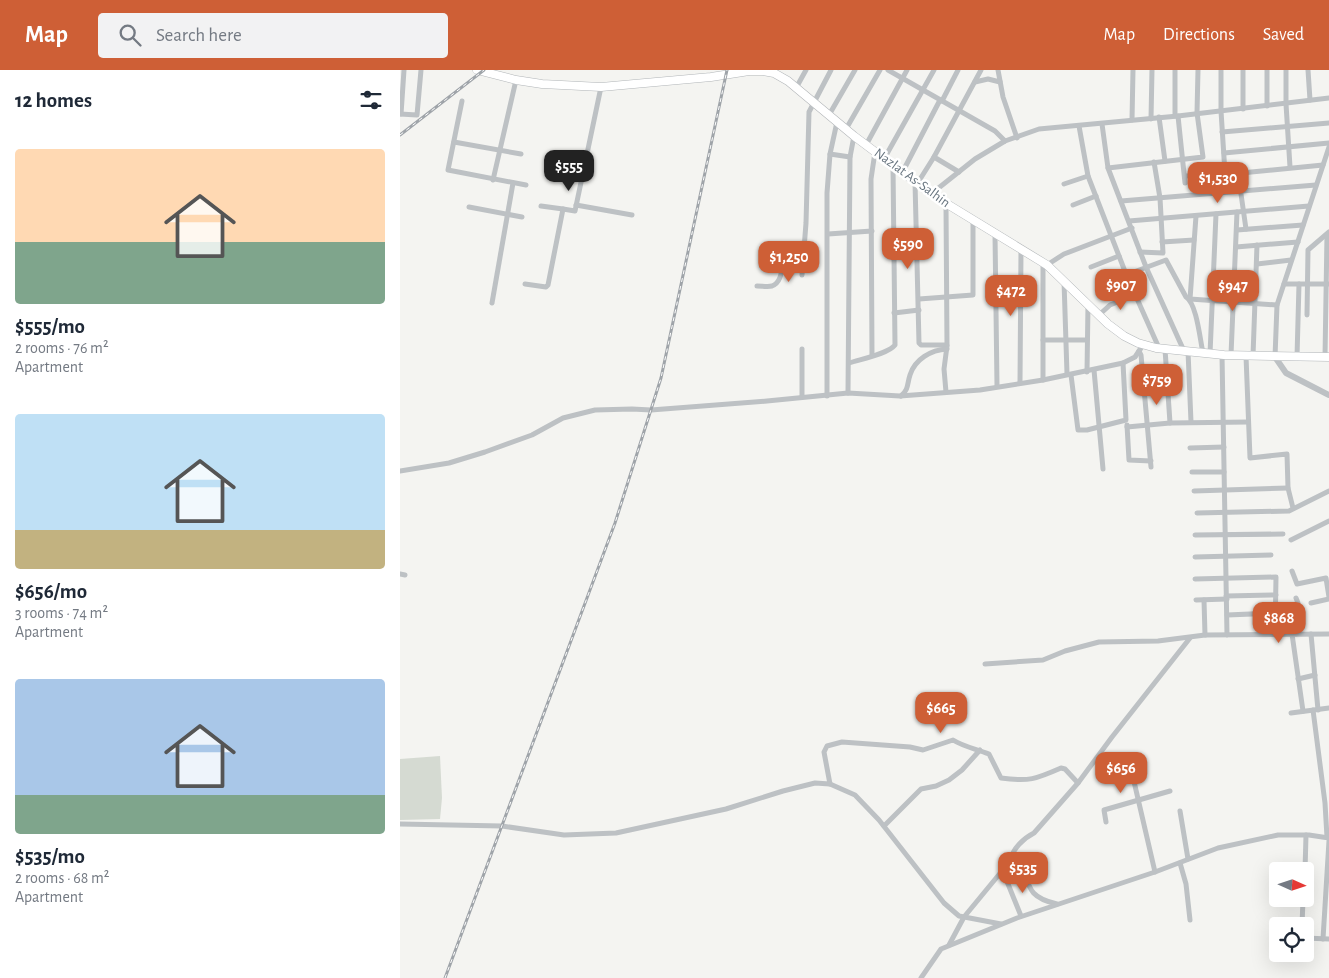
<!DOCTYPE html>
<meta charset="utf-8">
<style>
:root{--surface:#fff;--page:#f2f2f3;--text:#1f2937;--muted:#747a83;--accent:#ce5f36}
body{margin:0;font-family:"Alegreya Sans",sans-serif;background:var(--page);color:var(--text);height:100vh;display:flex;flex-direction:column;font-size:19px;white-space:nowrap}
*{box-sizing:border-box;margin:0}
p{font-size:16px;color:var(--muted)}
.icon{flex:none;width:28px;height:28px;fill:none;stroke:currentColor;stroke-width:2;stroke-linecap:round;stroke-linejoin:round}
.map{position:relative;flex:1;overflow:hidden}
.side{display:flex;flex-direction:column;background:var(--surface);width:400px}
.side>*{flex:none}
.needle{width:32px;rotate:93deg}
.buttons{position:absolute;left:869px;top:792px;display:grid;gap:10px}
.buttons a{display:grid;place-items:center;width:45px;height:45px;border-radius:5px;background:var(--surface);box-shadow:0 5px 20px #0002;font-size:25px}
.price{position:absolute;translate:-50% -42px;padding:0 11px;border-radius:10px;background:var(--accent);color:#fff;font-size:16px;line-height:32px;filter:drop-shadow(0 1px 2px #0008)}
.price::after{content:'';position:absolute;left:50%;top:30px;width:15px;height:11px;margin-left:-8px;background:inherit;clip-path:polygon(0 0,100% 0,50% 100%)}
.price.selected{background:#222;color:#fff}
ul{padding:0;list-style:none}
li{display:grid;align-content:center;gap:10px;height:265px;padding:0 15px}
li span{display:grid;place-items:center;height:155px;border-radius:5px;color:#555}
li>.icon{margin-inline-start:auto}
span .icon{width:90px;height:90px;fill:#fffc;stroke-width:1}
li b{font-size:21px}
h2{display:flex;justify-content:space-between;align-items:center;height:60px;padding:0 15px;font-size:21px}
header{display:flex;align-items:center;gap:30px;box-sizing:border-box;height:70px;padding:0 25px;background:var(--accent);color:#fff}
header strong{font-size:24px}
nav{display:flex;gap:28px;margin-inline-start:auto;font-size:18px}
.search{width:350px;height:45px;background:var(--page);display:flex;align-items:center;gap:12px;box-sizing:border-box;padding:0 18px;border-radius:5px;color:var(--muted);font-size:19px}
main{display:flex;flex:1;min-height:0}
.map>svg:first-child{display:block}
.green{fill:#d5dad2}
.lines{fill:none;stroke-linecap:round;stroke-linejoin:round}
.primary-casing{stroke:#b1b5b8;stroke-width:9}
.minor{stroke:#bdc1c4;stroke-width:5}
.tertiary{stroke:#bdc1c4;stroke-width:6}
.primary{stroke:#fff;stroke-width:8}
.rail-casing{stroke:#9fa4a9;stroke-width:3}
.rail{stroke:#fff;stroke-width:1;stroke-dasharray:4;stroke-linecap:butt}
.labels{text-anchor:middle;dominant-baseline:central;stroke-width:5;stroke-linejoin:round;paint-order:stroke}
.street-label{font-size:14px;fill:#66737e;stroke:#fff}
</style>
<header>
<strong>Map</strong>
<div class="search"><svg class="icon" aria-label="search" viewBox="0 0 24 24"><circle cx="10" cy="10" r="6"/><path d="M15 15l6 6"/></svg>Search here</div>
<nav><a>Map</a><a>Directions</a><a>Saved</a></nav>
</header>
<main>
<section class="side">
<h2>12 homes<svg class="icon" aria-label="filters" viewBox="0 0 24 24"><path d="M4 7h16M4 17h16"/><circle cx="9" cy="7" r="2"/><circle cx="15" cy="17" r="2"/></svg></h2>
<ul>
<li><span style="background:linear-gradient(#ffd9b3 60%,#7fa58c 0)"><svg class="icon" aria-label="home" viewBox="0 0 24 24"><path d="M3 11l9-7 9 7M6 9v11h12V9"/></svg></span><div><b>$555/mo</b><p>2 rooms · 76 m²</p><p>Apartment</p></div></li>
<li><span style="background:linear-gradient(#bfe0f5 75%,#c2b280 0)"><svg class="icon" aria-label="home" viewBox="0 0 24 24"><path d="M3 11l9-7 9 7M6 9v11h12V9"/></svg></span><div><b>$656/mo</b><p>3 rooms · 74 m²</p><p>Apartment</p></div></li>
<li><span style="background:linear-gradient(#a9c7e8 75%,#7fa58c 0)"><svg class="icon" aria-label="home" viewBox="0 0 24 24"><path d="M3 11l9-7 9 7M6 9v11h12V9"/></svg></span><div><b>$535/mo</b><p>2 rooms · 68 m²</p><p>Apartment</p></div></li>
</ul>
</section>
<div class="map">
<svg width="929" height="908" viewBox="0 0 929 908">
<rect width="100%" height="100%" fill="#f4f4f1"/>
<path class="green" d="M40,686L42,728L40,749L0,750V689Z"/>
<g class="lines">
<defs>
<path id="primary" d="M77,0L116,10L142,14L201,17L311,7L349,1H363L374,3L388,11L454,66L534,126L647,195L708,254L724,266L738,273L756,278L824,285L929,287"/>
</defs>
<use href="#primary" class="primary-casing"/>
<g class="minor">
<path d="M488,0L595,61L605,71"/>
<path d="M598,0L603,27L617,68"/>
<path d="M821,0V41L825,103"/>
<path d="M867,0V36"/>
<path d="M886,0V34L890,97"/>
<path d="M908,0L910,30"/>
<path d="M575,12L588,9L600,12"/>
<path d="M396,18L406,0"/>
<path d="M62,31L48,100L126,115"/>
<path d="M542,31L558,0"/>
<path d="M843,39V0"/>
<path d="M0,44L17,45L21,0"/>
<path d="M1,44L4,0"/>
<path d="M429,45L455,0"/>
<path d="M775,46V0"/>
<path d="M778,46L785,113"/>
<path d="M759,47L765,91"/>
<path d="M751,49L752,0"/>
<path d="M732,50L733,0"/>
<path d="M702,54L708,98L746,197L784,281"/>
<path d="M679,56L688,106L726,204L759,278"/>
<path d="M446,59L480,0"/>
<path d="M822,62L929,53"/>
<path d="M54,72L121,84"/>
<path d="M466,75L507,0"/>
<path d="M824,83L929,73"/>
<path d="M430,84L450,87"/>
<path d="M484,89L534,0"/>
<path d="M708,98L803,87L797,43L798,0"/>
<path d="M559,102L534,87L581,0"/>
<path d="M502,103L540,30"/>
<path d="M838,103L846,159"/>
<path d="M786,106L841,103L923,95"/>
<path d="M93,110L116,10"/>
<path d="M515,112L519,273L521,275H547L546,135"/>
<path d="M517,114L534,87"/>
<path d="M664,114L688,106"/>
<path d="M531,124L575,89L605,71L639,59L778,46L929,28"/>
<path d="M721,131L916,115"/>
<path d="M176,135L232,145"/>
<path d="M673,135L696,126"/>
<path d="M141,136L163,139"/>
<path d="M69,137L122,147"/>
<path d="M796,146L790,229L877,235"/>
<path d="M729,151L909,136"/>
<path d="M837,160L903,155"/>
<path d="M428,164L472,161"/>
<path d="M595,164L597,316"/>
<path d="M762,172L794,170"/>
<path d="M836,177L898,172"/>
<path d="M740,182L763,183L760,128L754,92"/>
<path d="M643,193V310"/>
<path d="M857,194L891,190"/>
<path d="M647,195L664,184L732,158"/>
<path d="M691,197L719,186"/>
<path d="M402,205L406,153L409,42L431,0"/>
<path d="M664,211L667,304"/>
<path d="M125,214L146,217L148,215L163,139L175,141L201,17"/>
<path d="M884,214H929"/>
<path d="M699,215L766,190L786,227C797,234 800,270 803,283"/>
<path d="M357,216C362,216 368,217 372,216C388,210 377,181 393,175C396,173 401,174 405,173"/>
<path d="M519,229L573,225V150"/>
<path d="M92,233L113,113"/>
<path d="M494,243L519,240"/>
<path d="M699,245L710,235L735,225"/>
<path d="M907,245L908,180L929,162"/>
<path d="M643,270H686"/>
<path d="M765,279L770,353"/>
<path d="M739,281L741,285L751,397"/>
<path d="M788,281L791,352"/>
<path d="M810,284L816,144"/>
<path d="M472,285L471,109L475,82"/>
<path d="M822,285L827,565"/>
<path d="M831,285L837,142"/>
<path d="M846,286L850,388L887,384L888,418L893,438"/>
<path d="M853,286L857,175"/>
<path d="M875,287L877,235L929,77"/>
<path d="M897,287L899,214"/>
<path d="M925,287L927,165"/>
<path d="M449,293C461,289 488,284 495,275L493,96"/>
<path d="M694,300L703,399"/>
<path d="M687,302L688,235"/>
<path d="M671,305L678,360H687L726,350L723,293"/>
<path d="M620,313L621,180"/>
<path d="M546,322L544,299L547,276"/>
<path d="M448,323L450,87L454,66"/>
<path d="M427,326V123L430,84L437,52"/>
<path d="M501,326C509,319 507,314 510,305C515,289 531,280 547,279"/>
<path d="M402,327V279"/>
<path d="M727,355L729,390L751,391"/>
<path d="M727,357L770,353L848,352"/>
<path d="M790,378L824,377"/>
<path d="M0,401L49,393L85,382L132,365L163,348L195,340L232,339L251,340L367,331L448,323L500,326L580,320L643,310L723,293L735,287L743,275"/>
<path d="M792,402H824"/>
<path d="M794,421L888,418"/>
<path d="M797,443L889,441L929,421"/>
<path d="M795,465L883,464"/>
<path d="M891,470L929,451"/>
<path d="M795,487L871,485"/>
<path d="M892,501L897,514L926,508L929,527"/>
<path d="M0,504L5,505"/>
<path d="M795,509L876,507L875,565"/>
<path d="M826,526L876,525"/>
<path d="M896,528L898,533L896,564"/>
<path d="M796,530L827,529"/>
<path d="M804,530L805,565"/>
<path d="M911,533L929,529"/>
<path d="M827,545L875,543"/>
<path d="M892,564L903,641"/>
<path d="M911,564L918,640"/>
<path d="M585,594L643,590L665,581L699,572L758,571L805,565L929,564"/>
<path d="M898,609L915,605"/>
<path d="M913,640L925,733L927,767"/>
<path d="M891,643L929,638"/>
<path d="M729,690L755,802"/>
<path d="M430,714L424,682L427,676L442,672L510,677L523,680L553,670C564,677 577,679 589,684L601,708C629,712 636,709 661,698L665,699L678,713"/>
<path d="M780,741L788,789"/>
<path d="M706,752L704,740L770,721"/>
<path d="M0,754L102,756L164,765L216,763L326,739L383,721L415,713L430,714L455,725L479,750L544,833L559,846L601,854"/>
<path d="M484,756L521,719L536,716L549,710L562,700L580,680"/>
<path d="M611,790H620C630,817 627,827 657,834"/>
<path d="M780,793L786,814L790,850"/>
<path d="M905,801L906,765"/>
<path d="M606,809L621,846"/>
<path d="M902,856L903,829"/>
<path d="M905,868L929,869"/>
<path d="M923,869L929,771"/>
<path d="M549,875L564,847L611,790C612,779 624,768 634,763L678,713L712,667L790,568"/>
<path d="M521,908L541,879L617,848L755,802L818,778L878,765H909L929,768"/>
</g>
<path class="tertiary" d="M875,287L886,303L929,325"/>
<use href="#primary" class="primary"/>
<defs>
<g id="rail">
<path d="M0,65L84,0"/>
<path d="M45,908L215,453L261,308L327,0"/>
</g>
</defs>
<use href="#rail" class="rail-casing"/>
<use href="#rail" class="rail"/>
</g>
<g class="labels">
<g class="street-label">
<text transform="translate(512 108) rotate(36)">Nazlat As-Salhin</text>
</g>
</g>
</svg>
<div class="buttons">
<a><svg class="needle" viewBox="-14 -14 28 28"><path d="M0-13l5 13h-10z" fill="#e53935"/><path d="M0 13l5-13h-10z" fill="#747a83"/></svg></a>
<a><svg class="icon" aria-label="locate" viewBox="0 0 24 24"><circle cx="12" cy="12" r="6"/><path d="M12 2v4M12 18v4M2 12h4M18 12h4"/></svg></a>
</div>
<b class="price selected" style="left:169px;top:122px">$555</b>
<b class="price" style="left:818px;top:134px">$1,530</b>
<b class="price" style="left:508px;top:200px">$590</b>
<b class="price" style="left:389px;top:213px">$1,250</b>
<b class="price" style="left:721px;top:241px">$907</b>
<b class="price" style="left:833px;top:242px">$947</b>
<b class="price" style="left:611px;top:247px">$472</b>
<b class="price" style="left:757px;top:336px">$759</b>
<b class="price" style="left:879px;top:574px">$868</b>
<b class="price" style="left:541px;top:664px">$665</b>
<b class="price" style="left:721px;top:724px">$656</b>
<b class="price" style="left:623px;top:824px">$535</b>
</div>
</main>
